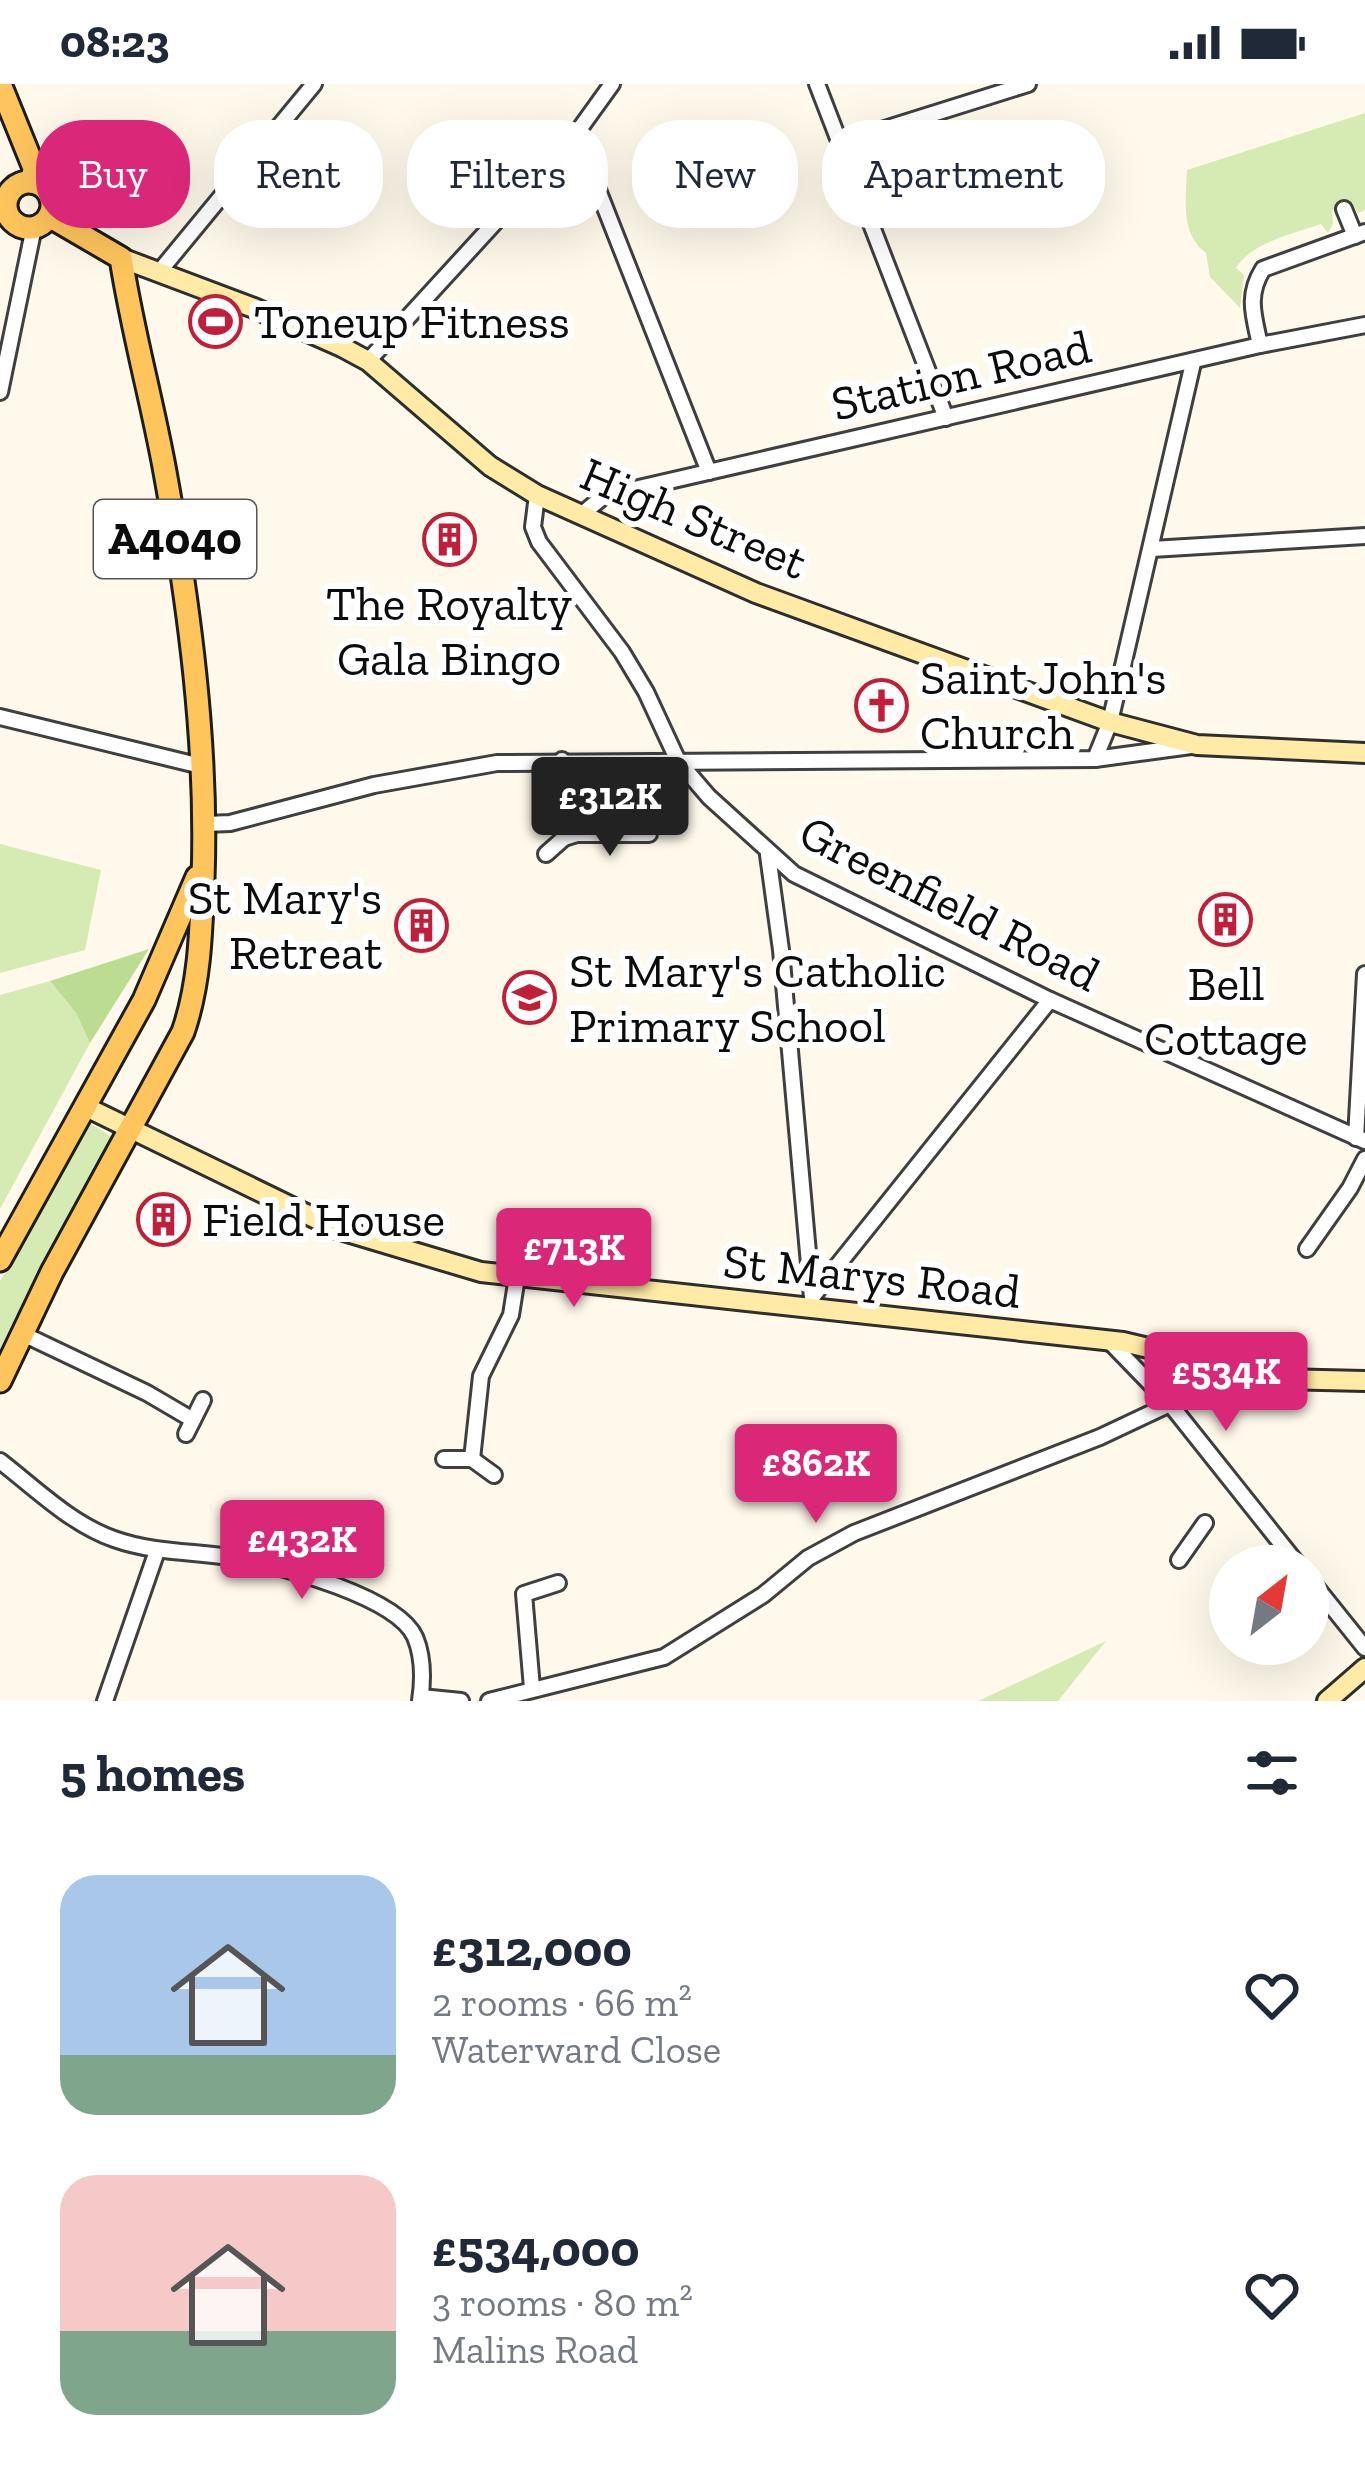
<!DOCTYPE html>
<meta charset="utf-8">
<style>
:root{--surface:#fff;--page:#f6f6f7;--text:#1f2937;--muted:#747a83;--accent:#db2777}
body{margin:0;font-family:"Zilla Slab",serif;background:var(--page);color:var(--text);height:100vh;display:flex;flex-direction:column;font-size:45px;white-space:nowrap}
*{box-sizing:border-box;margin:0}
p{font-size:39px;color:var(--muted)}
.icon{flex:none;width:66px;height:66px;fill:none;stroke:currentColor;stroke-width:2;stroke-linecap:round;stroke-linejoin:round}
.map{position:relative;height:1617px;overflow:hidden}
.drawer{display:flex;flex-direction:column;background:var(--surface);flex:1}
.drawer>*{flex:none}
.top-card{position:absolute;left:36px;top:36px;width:1293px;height:108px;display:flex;gap:24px}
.needle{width:78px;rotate:31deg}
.buttons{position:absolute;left:1209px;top:1461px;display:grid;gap:24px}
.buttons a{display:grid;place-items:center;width:120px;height:120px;border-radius:50%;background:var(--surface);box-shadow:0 12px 48px #0002;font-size:60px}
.price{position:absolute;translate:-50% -102px;padding:0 27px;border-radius:12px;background:var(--accent);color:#fff;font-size:39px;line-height:78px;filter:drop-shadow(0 3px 6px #0008)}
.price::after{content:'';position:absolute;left:50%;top:72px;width:36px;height:27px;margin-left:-18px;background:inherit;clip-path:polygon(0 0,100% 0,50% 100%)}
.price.current{background:#222;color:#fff}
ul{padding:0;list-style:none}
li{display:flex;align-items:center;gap:36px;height:300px;padding:0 60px}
li span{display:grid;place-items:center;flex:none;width:336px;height:240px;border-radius:36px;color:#555}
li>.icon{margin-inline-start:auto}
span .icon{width:144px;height:144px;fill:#fffc;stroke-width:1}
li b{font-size:51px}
h2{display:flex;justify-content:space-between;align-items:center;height:144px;padding:0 60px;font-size:51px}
.pill{padding:0 42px;border-radius:48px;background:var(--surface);box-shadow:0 12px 48px #0002;font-size:42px;line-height:108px}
.pill.current{background:var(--accent);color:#fff}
.status{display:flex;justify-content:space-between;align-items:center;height:84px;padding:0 60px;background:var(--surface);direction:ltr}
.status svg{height:33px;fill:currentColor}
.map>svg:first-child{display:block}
.green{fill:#d6ebb4}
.forest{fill:#bcdc92}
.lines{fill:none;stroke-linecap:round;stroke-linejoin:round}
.street-casing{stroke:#3f3f3f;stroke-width:20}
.secondary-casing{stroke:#2e2e2e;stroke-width:24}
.primary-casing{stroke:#1d1d1d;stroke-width:27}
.street{stroke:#fff;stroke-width:14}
.secondary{stroke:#ffeba6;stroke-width:18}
.primary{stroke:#fec55c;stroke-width:21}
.labels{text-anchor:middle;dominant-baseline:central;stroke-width:12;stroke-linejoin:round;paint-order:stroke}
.shield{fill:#fff;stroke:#555;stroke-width:3}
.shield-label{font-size:45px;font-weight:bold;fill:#0c0c0c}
.poi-label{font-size:48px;fill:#0c0c0c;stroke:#fff;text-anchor:start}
.street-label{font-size:48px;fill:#0c0c0c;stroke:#fff}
</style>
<div class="status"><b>08:23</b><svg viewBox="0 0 49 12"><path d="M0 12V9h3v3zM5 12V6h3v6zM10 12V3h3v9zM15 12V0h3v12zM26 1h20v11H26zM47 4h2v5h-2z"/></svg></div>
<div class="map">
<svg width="1365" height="1617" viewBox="0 0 1365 1617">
<rect width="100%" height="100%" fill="#fff9eb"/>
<g class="green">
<path d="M1365,29V126L1358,129L1352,119L1332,126L1333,140L1328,149L1321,140C1293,150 1252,158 1236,184L1244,191L1240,224L1210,193L1206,169C1180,150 1186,115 1187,86Z"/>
<path d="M0,760L101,786L85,866L0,889Z"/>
<path d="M50,897L76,929L90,959L0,1125V911Z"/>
<path d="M91,1040L116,1055L0,1285V1197Z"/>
<path d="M1106,1557L1058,1617H977H978Z"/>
</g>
<path class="forest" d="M149,865L90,959L76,929L50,897Z"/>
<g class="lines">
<defs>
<g id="street">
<path d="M817,0L946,334"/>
<path d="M576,50L709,388"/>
<path d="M840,59L1028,0"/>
<path d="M1344,125L1355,152"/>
<path d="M159,188L314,0"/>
<path d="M1260,261C1254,232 1246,212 1263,185L1365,148"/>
<path d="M368,277L576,50L612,0"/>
<path d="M0,308L34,143"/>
<path d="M537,411L533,443L539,458L622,568L646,608L678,677L709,713L794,790L1050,916L1365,1057"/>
<path d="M581,431L604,412L1260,261L1365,241"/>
<path d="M1152,465L1365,452"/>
<path d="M0,633L201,682"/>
<path d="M1095,675L1110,638L1193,279"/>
<path d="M206,740L230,739L374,701L497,679L1095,675L1191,662"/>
<path d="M564,754L577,750H649"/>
<path d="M546,770L564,754L562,676"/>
<path d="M768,771L781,866L813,1225"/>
<path d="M1356,1054L1365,890"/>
<path d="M1307,1165L1350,1104L1365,1075"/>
<path d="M813,1212L1050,916"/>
<path d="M23,1250L147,1309L193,1336"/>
<path d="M1109,1257L1170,1320L1299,1482"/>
<path d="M186,1350L203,1316"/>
<path d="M444,1375H472L481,1292L511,1231L517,1193"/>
<path d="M472,1375L494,1391"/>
<path d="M0,1377C35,1404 71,1440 114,1455C156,1470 199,1467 242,1475C283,1483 397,1513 415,1553C423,1572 423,1597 420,1617"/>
<path d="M1179,1476L1205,1439"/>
<path d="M1308,1493L1365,1564"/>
<path d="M532,1604L524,1510L558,1499"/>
<path d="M421,1613L461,1617"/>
<path d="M105,1617L157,1467"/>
<path d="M489,1617L664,1573L763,1511L808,1474L854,1449L1100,1353L1170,1320"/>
</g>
<g id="secondary">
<path d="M0,123L6,121"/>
<path d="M121,174L254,224L342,263L368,277L490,382L537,411L756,509L1110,638L1197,661L1365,669"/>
<path d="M86,1023L337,1145L481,1188L1123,1258L1279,1295L1365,1297"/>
<path d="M1327,1617L1365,1584"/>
</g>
<g id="primary">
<path d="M0,0L34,84L32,98"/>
<circle cx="29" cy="121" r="23"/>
<path d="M0,1176L144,916L197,793"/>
<path d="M0,1297L52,1188L183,948C200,899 201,847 203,795C208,661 189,520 165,388C152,316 132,246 121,174L49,132"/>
</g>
</defs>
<use href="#street" class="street-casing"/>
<use href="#secondary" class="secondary-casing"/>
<use href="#primary" class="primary-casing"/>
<use href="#street" class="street"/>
<use href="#secondary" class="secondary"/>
<use href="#primary" class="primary"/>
</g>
<defs>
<symbol id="stadium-ring" viewBox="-11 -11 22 22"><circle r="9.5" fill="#fff" stroke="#c11f39" stroke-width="1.5"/><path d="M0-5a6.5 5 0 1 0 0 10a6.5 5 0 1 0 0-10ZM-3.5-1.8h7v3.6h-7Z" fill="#c11f39"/></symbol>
<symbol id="building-ring" viewBox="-11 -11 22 22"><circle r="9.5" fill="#fff" stroke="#c11f39" stroke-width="1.5"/><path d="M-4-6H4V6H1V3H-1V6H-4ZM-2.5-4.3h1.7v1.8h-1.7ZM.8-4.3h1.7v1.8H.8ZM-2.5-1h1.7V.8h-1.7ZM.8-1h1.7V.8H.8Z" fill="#c11f39"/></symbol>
<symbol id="church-ring" viewBox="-11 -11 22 22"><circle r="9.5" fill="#fff" stroke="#c11f39" stroke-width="1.5"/><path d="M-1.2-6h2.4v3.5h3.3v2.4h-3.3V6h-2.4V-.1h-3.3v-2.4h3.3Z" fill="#c11f39"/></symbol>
<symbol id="school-ring" viewBox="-11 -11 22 22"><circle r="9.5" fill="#fff" stroke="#c11f39" stroke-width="1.5"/><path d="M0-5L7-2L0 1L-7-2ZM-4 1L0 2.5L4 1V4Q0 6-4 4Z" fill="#c11f39"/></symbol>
</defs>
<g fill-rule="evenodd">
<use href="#stadium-ring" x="186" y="208" width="59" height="59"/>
<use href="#building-ring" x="420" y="426" width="59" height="59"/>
<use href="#church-ring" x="852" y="592" width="59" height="59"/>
<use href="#building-ring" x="1196" y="806" width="59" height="59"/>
<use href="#building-ring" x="392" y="812" width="59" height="59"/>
<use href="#school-ring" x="500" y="884" width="59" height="59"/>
<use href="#building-ring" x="134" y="1106" width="59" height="59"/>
</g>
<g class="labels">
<rect class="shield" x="94" y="416" width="162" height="78" rx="9"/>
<g class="shield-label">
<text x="175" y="455">A4040</text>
</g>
<g class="poi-label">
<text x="254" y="237">Toneup Fitness</text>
<text x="449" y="519" text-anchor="middle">The Royalty<tspan x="449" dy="55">Gala Bingo</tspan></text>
<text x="920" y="593">Saint John's<tspan x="920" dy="55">Church</tspan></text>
<text x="382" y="813" text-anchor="end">St Mary's<tspan x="382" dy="55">Retreat</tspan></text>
<text x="569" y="886">St Mary's Catholic<tspan x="569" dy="55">Primary School</tspan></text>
<text x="1226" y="899" text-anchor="middle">Bell<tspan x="1226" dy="55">Cottage</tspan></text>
<text x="202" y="1135">Field House</text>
</g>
<g class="street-label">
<text transform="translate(961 291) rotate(-13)">Station Road</text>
<text transform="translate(694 434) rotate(23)">High Street</text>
<text transform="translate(950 819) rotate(27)">Greenfield Road</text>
<text transform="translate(872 1192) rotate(6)">St Marys Road</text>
</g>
</g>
</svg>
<div class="buttons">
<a><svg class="needle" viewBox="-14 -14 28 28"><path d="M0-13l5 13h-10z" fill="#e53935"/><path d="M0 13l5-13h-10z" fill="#747a83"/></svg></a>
</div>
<b class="price current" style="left:610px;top:775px">£312K</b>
<b class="price" style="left:574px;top:1226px">£713K</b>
<b class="price" style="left:1226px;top:1350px">£534K</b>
<b class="price" style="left:816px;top:1442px">£862K</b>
<b class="price" style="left:302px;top:1518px">£432K</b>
<div class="top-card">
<a class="pill current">Buy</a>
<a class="pill">Rent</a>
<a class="pill">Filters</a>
<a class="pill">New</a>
<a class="pill">Apartment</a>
</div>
</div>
<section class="drawer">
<h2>5 homes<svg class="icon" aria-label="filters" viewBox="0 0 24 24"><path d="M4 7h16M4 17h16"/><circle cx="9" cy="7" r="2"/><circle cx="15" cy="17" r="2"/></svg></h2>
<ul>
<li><span style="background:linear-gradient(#a9c7e8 75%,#7fa58c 0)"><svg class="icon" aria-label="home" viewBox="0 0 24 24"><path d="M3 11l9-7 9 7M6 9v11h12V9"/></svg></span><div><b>£312,000</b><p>2 rooms · 66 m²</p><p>Waterward Close</p></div><svg class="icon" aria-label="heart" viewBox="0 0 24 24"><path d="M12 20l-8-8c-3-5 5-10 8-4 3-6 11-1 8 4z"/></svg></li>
<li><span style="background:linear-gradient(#f6c9c9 65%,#7fa58c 0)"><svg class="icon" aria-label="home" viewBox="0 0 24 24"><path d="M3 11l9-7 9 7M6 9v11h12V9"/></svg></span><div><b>£534,000</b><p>3 rooms · 80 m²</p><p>Malins Road</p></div><svg class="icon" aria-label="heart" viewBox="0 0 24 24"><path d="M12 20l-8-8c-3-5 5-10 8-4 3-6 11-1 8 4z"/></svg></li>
</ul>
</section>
